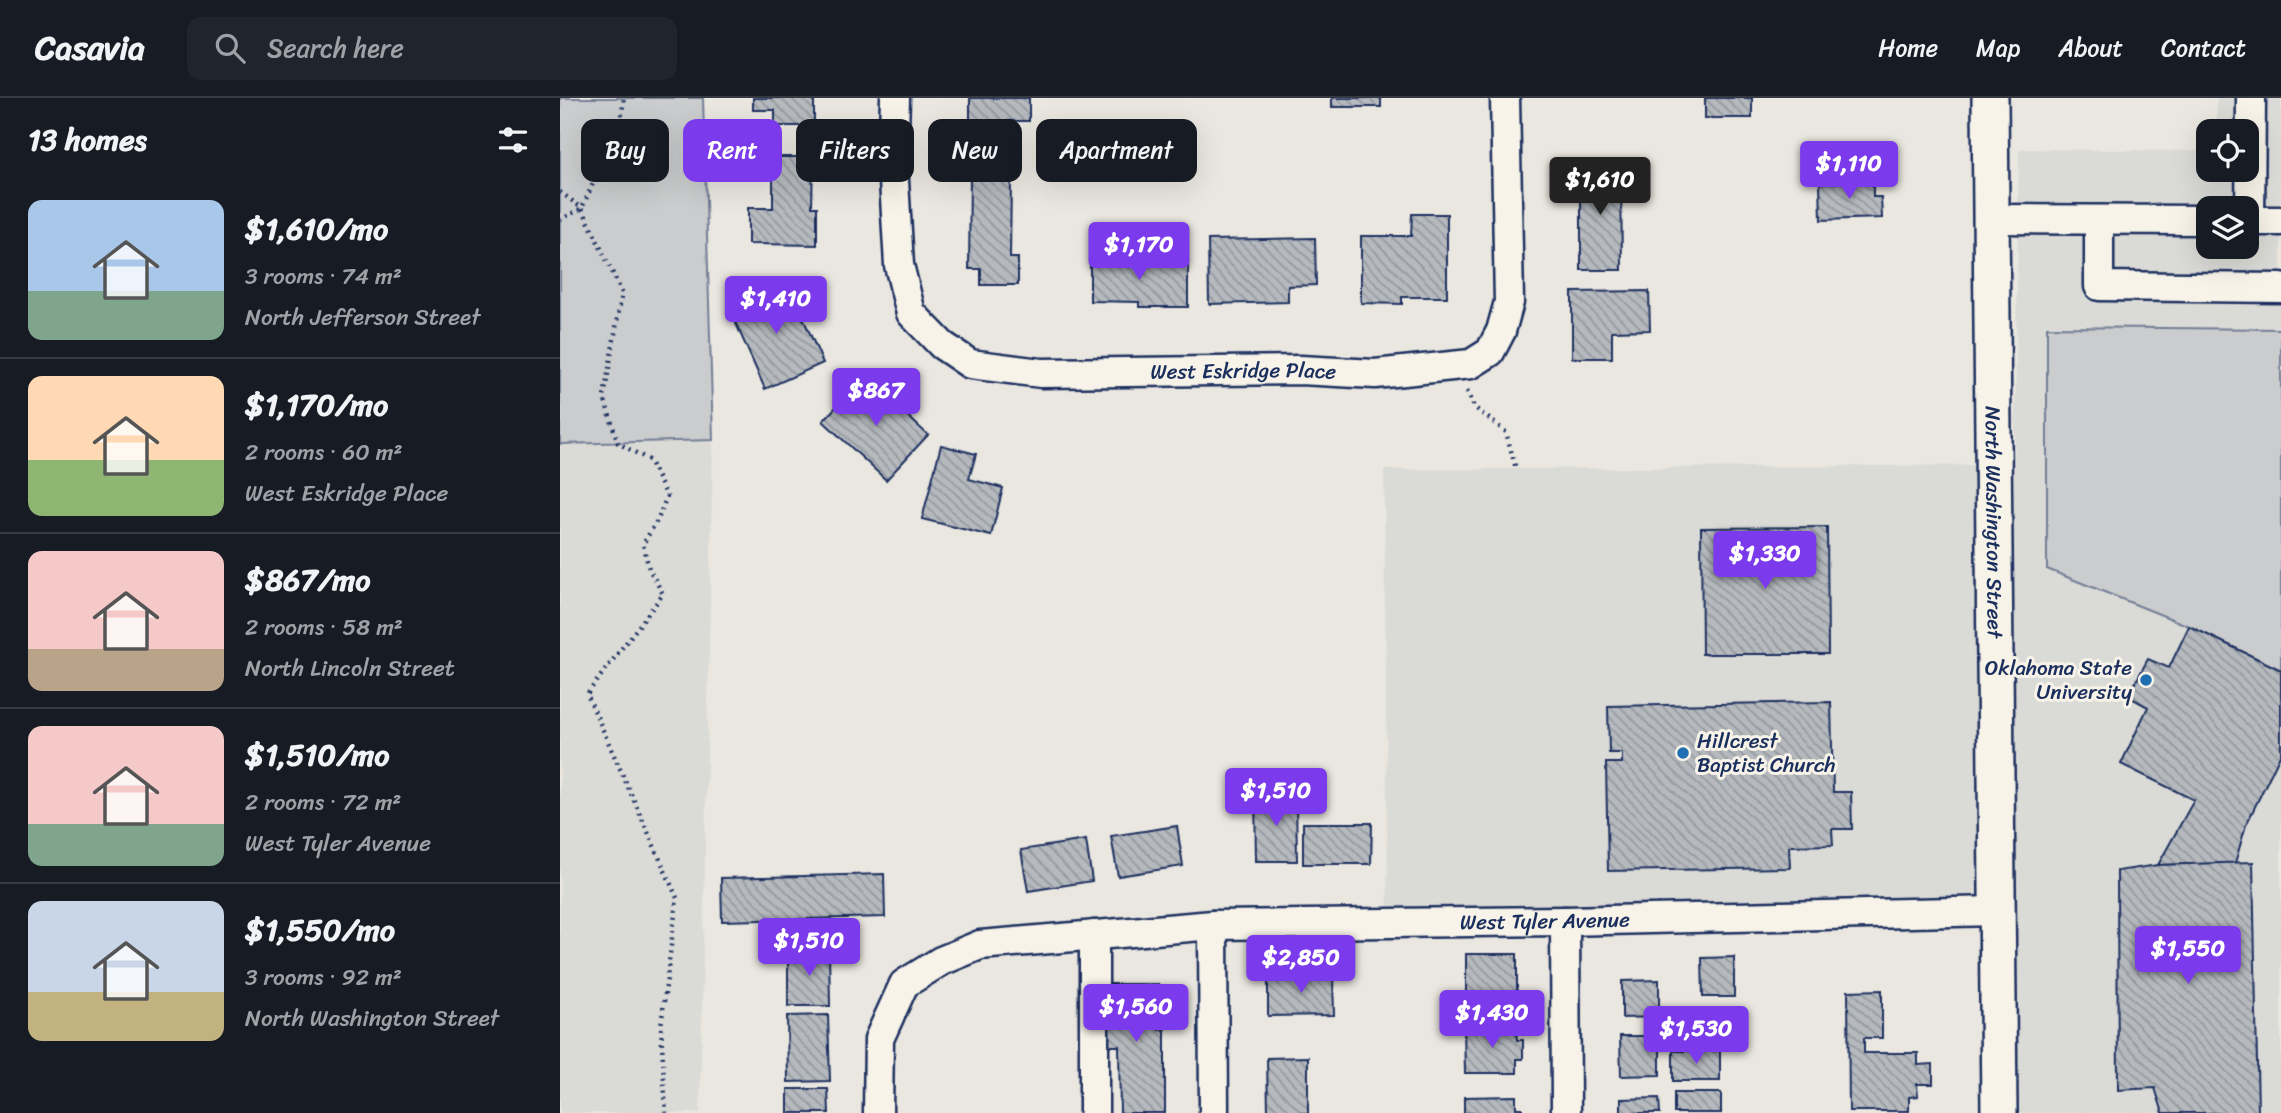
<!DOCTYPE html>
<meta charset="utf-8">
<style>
:root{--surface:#171b24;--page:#20242c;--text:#f1f3f6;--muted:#9ea1a6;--line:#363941;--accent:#7c3aed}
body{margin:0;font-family:Sriracha,sans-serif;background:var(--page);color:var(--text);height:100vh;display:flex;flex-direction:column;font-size:26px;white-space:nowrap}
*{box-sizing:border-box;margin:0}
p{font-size:23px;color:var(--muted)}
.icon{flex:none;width:38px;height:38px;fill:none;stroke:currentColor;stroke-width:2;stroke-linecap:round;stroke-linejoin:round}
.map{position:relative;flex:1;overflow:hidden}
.sheet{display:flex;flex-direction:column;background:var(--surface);width:560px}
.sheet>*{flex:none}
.top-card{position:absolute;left:21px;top:21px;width:665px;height:63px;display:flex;gap:14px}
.fabs{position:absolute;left:1636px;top:21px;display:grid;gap:14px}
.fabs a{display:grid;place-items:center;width:63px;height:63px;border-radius:14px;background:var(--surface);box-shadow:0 7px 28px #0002;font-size:35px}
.price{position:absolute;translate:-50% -60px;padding:0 16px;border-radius:7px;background:var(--accent);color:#fff;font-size:23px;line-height:46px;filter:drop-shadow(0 2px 4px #0008)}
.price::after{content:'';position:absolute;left:50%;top:42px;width:21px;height:16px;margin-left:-10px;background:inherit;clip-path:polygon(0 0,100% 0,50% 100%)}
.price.active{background:#222;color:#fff}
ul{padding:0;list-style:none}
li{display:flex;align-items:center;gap:21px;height:175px;padding:0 28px}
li+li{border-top:2px solid var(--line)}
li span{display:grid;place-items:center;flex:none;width:196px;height:140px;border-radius:14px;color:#555}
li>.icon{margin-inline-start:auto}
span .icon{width:84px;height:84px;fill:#fffc;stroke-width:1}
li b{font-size:30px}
h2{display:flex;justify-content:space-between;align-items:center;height:84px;padding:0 28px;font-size:30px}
.pill{padding:0 24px;border-radius:14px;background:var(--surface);box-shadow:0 7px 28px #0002;font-size:24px;line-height:63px}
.pill.active{background:var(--accent);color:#fff}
header{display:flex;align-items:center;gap:42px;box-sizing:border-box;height:98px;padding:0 35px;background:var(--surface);border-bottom:2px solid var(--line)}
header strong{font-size:33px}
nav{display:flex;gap:38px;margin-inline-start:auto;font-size:24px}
.search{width:490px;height:63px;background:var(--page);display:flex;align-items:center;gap:18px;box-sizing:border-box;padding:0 24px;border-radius:14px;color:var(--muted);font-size:26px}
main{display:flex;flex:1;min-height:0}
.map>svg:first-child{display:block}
.built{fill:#dadad6;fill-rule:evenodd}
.garden{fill:#cbcccd;stroke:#737e96;stroke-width:2}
.building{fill:url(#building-back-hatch);stroke:#1b2f5e;stroke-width:2}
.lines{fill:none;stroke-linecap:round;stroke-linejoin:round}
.minor-casing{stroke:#1b2f5e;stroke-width:33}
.major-casing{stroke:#1b2f5e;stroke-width:40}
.path{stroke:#1b2f5e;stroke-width:4.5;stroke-dasharray:2 5;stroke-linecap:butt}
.minor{stroke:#f7f3e8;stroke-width:28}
.major{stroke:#f7f3e8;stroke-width:35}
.poi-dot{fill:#1f6fb2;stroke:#f7f3e8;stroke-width:2.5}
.labels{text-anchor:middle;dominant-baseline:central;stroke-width:6;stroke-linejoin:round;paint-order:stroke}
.street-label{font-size:21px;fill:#1b2f5e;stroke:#f7f3e8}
.poi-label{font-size:21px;fill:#1b2f5e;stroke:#f7f3e8;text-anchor:end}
</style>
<header>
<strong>Casavia</strong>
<div class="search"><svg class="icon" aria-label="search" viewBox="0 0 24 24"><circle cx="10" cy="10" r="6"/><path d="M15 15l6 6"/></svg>Search here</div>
<nav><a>Home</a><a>Map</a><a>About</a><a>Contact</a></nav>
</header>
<main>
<section class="sheet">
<h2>13 homes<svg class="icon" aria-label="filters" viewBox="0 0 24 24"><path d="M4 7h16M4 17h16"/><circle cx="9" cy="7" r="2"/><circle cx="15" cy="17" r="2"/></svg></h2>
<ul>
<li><span style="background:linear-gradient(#a9c7e8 65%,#7fa58c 0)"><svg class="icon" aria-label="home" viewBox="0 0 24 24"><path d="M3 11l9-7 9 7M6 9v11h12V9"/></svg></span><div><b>$1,610/mo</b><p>3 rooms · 74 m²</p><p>North Jefferson Street</p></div></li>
<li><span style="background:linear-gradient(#ffd9b3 60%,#8fb573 0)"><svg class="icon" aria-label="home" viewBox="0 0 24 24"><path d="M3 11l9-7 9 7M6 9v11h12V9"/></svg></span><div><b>$1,170/mo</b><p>2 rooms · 60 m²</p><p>West Eskridge Place</p></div></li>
<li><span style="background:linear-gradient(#f6c9c9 70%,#b9a48a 0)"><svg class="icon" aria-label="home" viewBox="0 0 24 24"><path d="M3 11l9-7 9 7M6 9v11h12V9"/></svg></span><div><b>$867/mo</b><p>2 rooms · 58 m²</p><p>North Lincoln Street</p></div></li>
<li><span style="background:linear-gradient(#f6c9c9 70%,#7fa58c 0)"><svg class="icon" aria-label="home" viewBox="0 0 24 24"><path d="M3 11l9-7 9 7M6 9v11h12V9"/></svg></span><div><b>$1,510/mo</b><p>2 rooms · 72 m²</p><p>West Tyler Avenue</p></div></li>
<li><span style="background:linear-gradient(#c9d6e8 65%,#c2b280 0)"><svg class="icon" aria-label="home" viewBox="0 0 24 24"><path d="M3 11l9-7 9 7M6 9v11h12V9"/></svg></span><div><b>$1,550/mo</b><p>3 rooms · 92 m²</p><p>North Washington Street</p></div></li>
</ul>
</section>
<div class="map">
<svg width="1721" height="1015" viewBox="0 0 1721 1015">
<defs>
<pattern id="building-back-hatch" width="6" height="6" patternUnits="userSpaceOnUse" patternTransform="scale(1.75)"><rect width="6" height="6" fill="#b6babf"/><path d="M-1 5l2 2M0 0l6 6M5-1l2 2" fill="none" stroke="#93989e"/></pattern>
</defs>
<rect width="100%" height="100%" fill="#eae7e0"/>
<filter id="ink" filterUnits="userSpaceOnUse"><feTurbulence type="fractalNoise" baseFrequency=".0143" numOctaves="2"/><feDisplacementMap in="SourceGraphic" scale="14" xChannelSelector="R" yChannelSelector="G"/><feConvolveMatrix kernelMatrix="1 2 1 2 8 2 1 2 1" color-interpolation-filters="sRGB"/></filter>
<g filter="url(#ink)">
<g class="built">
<path d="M0,0H143L153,342L140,1015H0Z"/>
<path d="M1657,0H1721V1015H1445L1459,51L1648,53V72H1687V33H1656ZM1648,110H1687V149H1648Z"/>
<path d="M1432,367L1436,812L828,818L824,372Z"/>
</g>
<g class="garden">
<path d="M0,0H143L153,342L0,346Z"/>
<path d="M1487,229L1721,231V572L1629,528L1487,471Z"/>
</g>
<g class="building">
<path d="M193,0H254V28H215V12H193Z"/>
<rect x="410" y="0" width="59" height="23"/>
<rect x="772" y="0" width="49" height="9"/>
<rect x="1145" y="0" width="47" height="20"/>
<path d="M213,59H253L252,109H257V147L188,146V110H213Z"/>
<path d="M1010,70H1061L1062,172H1021V99H1011Z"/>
<path d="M410,80H451L450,160H458V187H421V171H409Z"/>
<path d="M1313,84V99H1321L1322,120L1261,122L1260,85Z"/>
<path d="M852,116H887V199H842V206L801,205V138H851Z"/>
<path d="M755,140L756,187L728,188V204L649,206L648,142Z"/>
<path d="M530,159L583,160V164H628V209H579V204L530,203Z"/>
<path d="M228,186L263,265L205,291L170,212Z"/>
<path d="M1089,193L1090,232L1052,233V260H1012V194Z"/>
<path d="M305,278L368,337L326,382L263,323Z"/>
<path d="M381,347L416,356L409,381L443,390L431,438L362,421Z"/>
<path d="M1267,429L1268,556H1142L1141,430Z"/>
<path d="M1629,528L1721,572V655L1686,727L1675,765L1598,767L1634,702L1561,666L1588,609L1568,598L1588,561L1609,570Z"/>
<path d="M1271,604L1273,694H1291L1292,731H1272L1273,747L1229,748L1230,770L1048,773L1046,665H1062V655H1049L1048,608Z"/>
<path d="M695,697H736L737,763H696Z"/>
<path d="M743,725H812L811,766H743Z"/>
<path d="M617,728L623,768L558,778L551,738Z"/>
<path d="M526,742L532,783L468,793L461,752Z"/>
<path d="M1693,764L1698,1015H1603L1595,990L1558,992L1557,773L1598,767Z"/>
<path d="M324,776L325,819L162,823L161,780Z"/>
<path d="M269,851L270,908H228V852Z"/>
<rect x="906" y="856" width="51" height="52"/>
<path d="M1174,859V899H1143L1142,860Z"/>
<path d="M773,876L774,917L708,918V877Z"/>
<path d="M1099,882V919L1062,920V883Z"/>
<path d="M537,886H599V932H605V1015H560L559,948H547Z"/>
<path d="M1322,892V940H1304V955H1358V967L1373,966V986H1357L1358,998L1349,999V1013H1289L1288,893Z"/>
<path d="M268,917L270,983L228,984L227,918Z"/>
<path d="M904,930H956L957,942H963V961H957V975H905Z"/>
<path d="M1060,938H1100V977L1061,978Z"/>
<rect x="1113" y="953" width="47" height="30"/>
<path d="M748,959V1015H708L707,960Z"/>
<path d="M228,991H268L269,1015H228Z"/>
<rect x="1114" y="995" width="47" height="20"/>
<path d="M956,998V1010H962V1015H904V999Z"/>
<path d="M1099,1000L1100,1015H1061V1001Z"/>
</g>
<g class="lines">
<defs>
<g id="minor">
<path id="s1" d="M335,0L333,66L339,167L351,215L382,247L410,266L481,275L740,272L815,276L911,266L930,254L941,233L949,204L945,0"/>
<path d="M1431,121L1648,122"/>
<path d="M1539,122V188L1721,190"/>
<path d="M1687,123H1721"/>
<path d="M1690,123L1691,0"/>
<path d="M1005,823L1006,1015"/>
<path d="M653,827L654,1015"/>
<path d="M534,837V1015"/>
<path id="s2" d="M318,1015L319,941L344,886L381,863L420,847L653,827L1005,823L1437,813"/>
</g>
<g id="major">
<path id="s3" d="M1430,0L1439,1015"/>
</g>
</defs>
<use href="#minor" class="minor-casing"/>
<use href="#major" class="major-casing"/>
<g class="path">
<path d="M0,94L22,110L62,195L44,299L58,345L89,362L107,398L98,421L83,446L89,471L103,496L27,596L117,800L101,928L106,1015"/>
<path d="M0,122L22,110L61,23L64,0"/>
<path d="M907,293L914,309L946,334L956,371"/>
</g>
<use href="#minor" class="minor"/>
<use href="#major" class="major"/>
</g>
</g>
<g class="poi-dot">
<circle cx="1586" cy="582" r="7"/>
<circle cx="1123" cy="655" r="7"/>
</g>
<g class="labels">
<g class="street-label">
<text stroke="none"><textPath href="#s1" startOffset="569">West Eskridge Place</textPath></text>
<text stroke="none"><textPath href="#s3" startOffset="424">North Washington Street</textPath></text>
<text stroke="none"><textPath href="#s2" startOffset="786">West Tyler Avenue</textPath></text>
</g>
<g class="poi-label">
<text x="1572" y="570">Oklahoma State<tspan x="1572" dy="24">University</tspan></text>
<text x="1137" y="643" text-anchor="start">Hillcrest<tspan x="1137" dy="24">Baptist Church</tspan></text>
</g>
</g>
</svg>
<div class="fabs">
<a><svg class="icon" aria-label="locate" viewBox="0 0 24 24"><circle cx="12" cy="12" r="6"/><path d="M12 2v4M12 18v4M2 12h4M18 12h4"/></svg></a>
<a><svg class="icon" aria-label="layers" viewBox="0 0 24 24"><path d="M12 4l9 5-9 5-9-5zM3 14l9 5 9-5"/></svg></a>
</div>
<b class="price" style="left:1289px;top:103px">$1,110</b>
<b class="price active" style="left:1040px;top:119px">$1,610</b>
<b class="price" style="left:579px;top:184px">$1,170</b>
<b class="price" style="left:216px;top:238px">$1,410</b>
<b class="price" style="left:316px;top:330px">$867</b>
<b class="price" style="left:1205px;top:493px">$1,330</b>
<b class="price" style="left:716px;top:730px">$1,510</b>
<b class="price" style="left:249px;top:880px">$1,510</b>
<b class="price" style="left:1628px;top:888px">$1,550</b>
<b class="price" style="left:741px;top:897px">$2,850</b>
<b class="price" style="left:576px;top:946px">$1,560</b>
<b class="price" style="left:932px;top:952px">$1,430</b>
<b class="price" style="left:1136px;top:968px">$1,530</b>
<div class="top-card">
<a class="pill">Buy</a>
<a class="pill active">Rent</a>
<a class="pill">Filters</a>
<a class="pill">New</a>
<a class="pill">Apartment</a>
</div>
</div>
</main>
